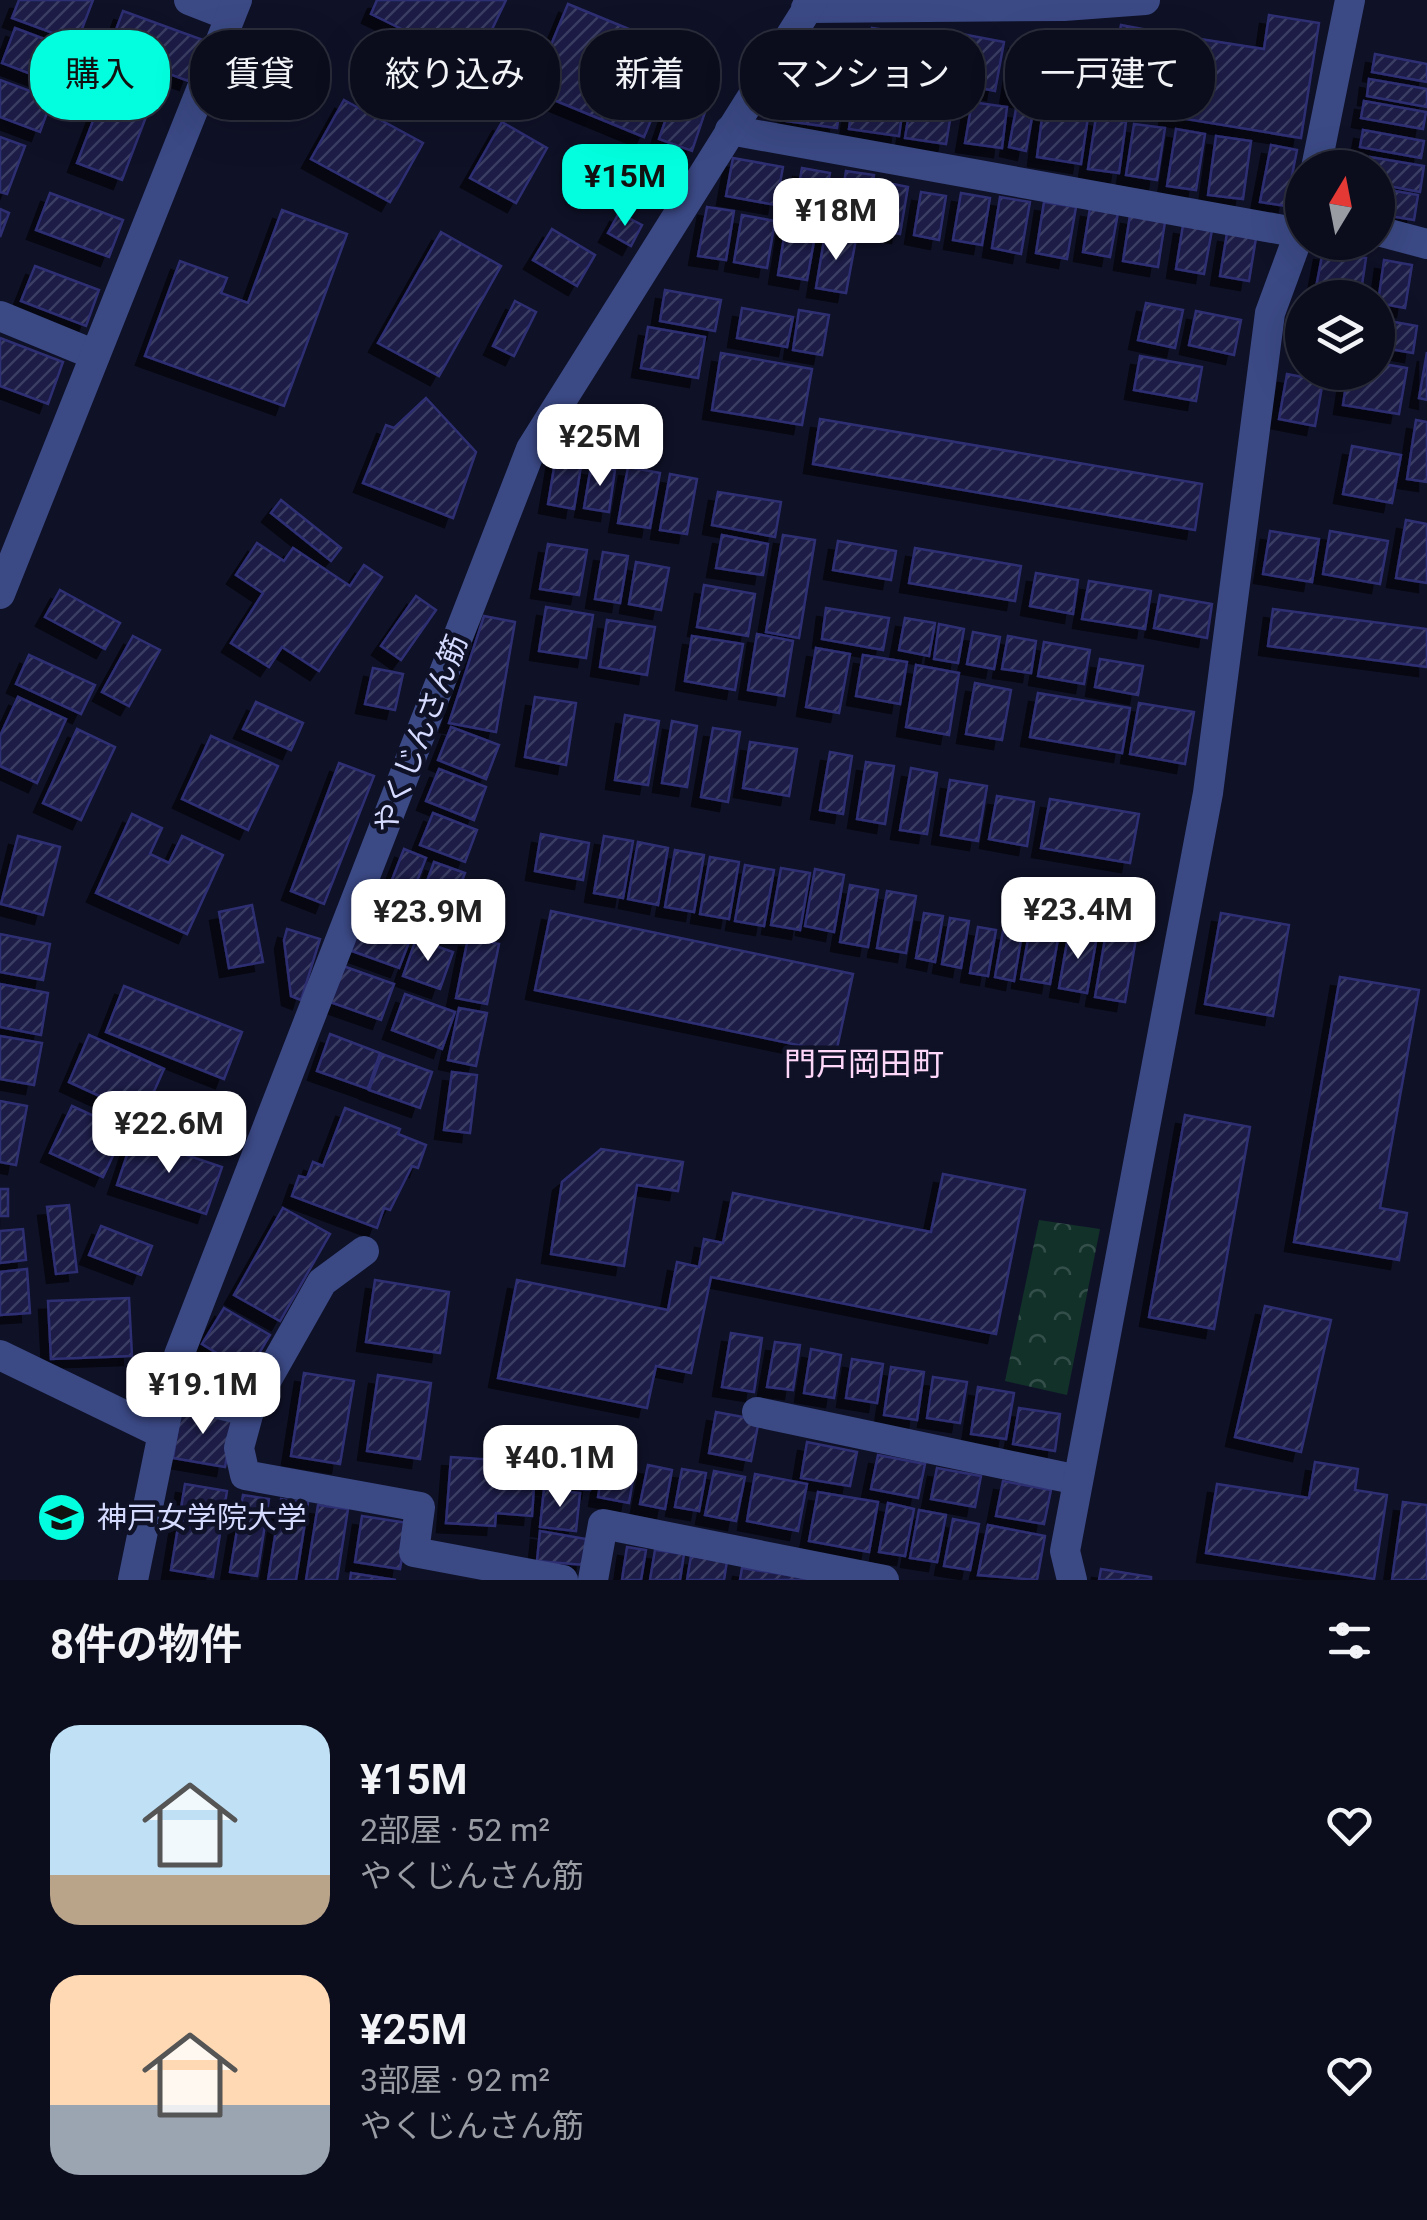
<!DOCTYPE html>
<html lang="ja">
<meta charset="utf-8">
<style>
:root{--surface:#0b0d1d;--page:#191b2a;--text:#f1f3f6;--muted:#9a9ca4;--line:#2b2d3b;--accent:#02fede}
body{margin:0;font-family:Roboto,"Noto Sans JP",sans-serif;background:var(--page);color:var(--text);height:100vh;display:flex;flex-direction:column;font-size:38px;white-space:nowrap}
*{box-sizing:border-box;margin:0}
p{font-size:32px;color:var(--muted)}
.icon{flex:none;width:55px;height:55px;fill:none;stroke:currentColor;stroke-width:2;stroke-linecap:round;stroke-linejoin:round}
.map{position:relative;height:1580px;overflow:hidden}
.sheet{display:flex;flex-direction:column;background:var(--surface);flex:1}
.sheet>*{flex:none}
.hud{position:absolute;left:30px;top:30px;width:1368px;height:90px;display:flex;gap:20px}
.needle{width:65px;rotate:10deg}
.tools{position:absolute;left:1285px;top:150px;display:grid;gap:20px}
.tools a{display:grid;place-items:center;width:110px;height:110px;border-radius:50%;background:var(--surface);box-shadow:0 10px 40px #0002,0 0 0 2px var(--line);font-size:50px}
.price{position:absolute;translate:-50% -85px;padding:0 22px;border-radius:20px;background:#fff;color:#222;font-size:32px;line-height:65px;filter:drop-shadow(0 2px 5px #0008)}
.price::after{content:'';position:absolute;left:50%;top:60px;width:30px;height:22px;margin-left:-15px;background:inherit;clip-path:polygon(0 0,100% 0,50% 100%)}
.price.current{background:var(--accent);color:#111}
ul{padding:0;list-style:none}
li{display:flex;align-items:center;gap:30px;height:250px;padding:0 50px}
li span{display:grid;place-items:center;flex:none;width:280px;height:200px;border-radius:30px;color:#555}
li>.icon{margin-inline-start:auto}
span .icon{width:120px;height:120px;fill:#fffc;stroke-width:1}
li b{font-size:42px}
h2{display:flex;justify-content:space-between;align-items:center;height:120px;padding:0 50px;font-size:42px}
.chip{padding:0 35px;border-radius:40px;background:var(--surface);box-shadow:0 10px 40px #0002,0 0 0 2px var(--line);font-size:35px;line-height:90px}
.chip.current{background:var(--accent);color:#111}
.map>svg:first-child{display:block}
.park{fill:url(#park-crowns)}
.building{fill:url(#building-hatch);stroke:#2e2f73;stroke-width:2.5;filter:url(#shadow)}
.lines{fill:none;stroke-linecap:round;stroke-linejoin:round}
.minor{stroke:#3b4985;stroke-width:30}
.labels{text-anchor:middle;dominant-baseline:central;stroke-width:9;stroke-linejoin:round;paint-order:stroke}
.street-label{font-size:30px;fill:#d5daff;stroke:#0f1127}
.poi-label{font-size:30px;fill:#d5daff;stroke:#0f1127;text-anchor:start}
.neighbourhood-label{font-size:32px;fill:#ffd7f9;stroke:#0f1127}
</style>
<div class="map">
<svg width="1427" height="1580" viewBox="0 0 1427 1580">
<defs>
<pattern id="park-crowns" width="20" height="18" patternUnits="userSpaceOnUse" patternTransform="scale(2.5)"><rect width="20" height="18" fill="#123129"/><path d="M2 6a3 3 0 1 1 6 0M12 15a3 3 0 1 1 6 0" fill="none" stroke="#344e49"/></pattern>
<pattern id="building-hatch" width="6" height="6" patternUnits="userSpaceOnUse" patternTransform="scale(2.5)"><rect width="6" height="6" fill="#1b1c47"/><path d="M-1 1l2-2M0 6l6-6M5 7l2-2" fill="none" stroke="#3b3c63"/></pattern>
<filter id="shadow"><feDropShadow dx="-9" dy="9" stdDeviation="0" flood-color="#0009"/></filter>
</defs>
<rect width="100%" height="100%" fill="#0f1127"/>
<path class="park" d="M1039,1220L1100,1229L1067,1395L1005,1381Z"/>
<g class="building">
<path d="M19,0H93L77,42L12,18Z"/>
<path d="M377,0H506L475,65L371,14Z"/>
<path d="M568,4L680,50L644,137L532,91Z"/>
<path d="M123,11L203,40L188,81L108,51Z"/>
<path d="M1269,15L1319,23L1301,138L1168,116L1181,36L1264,49Z"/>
<path d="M1121,25L1148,30L1134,109L1107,104Z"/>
<path d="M15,28L71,49L57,84L2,63Z"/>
<path d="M872,28L935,37L928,88L866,79Z"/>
<path d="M946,31L1004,42L995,91L936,79Z"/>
<path d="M823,35L867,40L863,80L806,74L814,40L823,41Z"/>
<path d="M1055,35L1079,39L1068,105L1045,102Z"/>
<path d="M1018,40L1042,44L1034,100L1009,96Z"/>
<path d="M1091,45L1110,48L1101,104L1082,100Z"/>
<path d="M1375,54L1427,64V82L1372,72Z"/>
<path d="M793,76L843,84L837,128L786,121Z"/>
<path d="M1369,79L1427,89V107L1367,96Z"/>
<path d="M0,80L52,99L40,132L0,117Z"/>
<path d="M107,84L152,101L122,180L77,163Z"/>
<path d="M855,86L905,93L899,136L849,129Z"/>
<path d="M674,95L707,106L692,151L659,139Z"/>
<path d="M912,95L953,102L946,144L905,138Z"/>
<path d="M344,100L423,143L390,202L311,159Z"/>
<path d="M1364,101L1426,112L1423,129L1361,118Z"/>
<path d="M972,102L1007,107L1002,148L965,143Z"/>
<path d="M1016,109L1033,112L1026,151L1009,147Z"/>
<path d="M1043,110L1088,117L1081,164L1037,157Z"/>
<path d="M1096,117L1126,122L1119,173L1088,169Z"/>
<path d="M502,122L547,148L516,203L470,178Z"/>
<path d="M1134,124L1165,128L1157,180L1126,175Z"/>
<path d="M1176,129L1205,134L1196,190L1167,186Z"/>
<path d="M1363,130L1424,141L1421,158L1360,147Z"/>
<path d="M1216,136L1251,141L1243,199L1208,195Z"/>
<path d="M0,137L25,146L7,194L0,192Z"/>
<path d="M1271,145L1297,150L1286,206L1260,202Z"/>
<path d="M1370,157L1424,166L1420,192L1378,184V168H1368Z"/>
<path d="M733,158L783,167L776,205L726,196Z"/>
<path d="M802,168L830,173L822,216L794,212Z"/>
<path d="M846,171L874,175L865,225L838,220Z"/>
<path d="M883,182L908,187L900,234L874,229Z"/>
<path d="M1378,188L1418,195L1414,220L1378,214Z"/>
<path d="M921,192L946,196L939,240L914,235Z"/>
<path d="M50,193L123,220L109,257L36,230Z"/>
<path d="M961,193L990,198L982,245L953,240Z"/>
<path d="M1000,197L1030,202L1021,254L992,248Z"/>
<path d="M1044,202L1076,207L1067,259L1036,253Z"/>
<path d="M707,207L734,211L726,260L698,256Z"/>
<path d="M1090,208L1118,213L1110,257L1083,252Z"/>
<path d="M0,209L9,213L0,237Z"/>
<path d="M282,210L347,234L284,406L145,356L180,261L227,278L221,293L248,303Z"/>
<path d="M619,213L642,225L631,246L608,233Z"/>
<path d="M742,215L775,221L767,268L734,262Z"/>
<path d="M1130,215L1165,222L1158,267L1123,261Z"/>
<path d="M786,225L816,230L807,280L778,275Z"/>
<path d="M1183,225L1212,230L1204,274L1176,269Z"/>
<path d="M552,229L595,255L577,286L533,260Z"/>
<path d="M441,232L501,266L439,376L378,343Z"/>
<path d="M1227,233L1256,238L1249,281L1220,276Z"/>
<path d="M825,234L856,239L846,293L816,288Z"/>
<path d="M1323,251L1366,258L1360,298H1314Z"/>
<path d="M1384,260L1412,265L1405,308L1378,303Z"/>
<path d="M35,266L99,290L86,326L21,301Z"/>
<path d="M665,290L721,300L715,331L660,321Z"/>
<path d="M515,301L536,312L514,356L493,346Z"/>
<path d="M1146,303L1183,310L1175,348L1138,340Z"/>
<path d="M742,308L793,317L787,347L737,338Z"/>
<path d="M799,310L829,315L822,355L793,350Z"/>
<path d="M1196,311L1241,320L1234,355L1189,345Z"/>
<path d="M1378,319L1417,326L1413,353L1378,347Z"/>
<path d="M648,327L705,337L698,378L641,368Z"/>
<path d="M0,338L63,362L48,404L0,386Z"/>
<path d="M1427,352V400L1419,398Z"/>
<path d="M721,353L812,369L802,425L712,410Z"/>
<path d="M1140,356L1202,367L1196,401L1134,390Z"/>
<path d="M1378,363L1407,368L1399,414L1343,405L1348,372H1378Z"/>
<path d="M1287,374L1323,381L1315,426L1279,419Z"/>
<path d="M426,398L476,452L453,518L363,483L386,425L394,428Z"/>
<path d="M820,419L1202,484L1195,530L813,464Z"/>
<path d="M1416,420L1427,422V482L1407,479Z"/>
<path d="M1352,446L1401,455L1392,503L1343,494Z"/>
<path d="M556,456L582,460L574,509L548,504Z"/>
<path d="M591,466L615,470L609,512L584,508Z"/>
<path d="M628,467L660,473L650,528L618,523Z"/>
<path d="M670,474L697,479L687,534L660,530Z"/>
<path d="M718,492L781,502L775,537L712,525Z"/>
<path d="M281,500L341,548L331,561L271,513Z"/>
<path d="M1406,520L1427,524V583L1396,578Z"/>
<path d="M1270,531L1319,539L1312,582L1263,574Z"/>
<path d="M1330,531L1388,541L1380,584L1323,574Z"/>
<path d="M722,535L768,544L763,575L716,568Z"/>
<path d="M783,535L815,540L799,638L766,632Z"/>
<path d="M838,541L896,551L891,580L833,570Z"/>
<path d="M257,543L284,561L293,548L350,586L364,565L382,577L319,671L282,647L269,667L231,643L263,593L236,575Z"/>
<path d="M548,544L587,550L579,595L540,589Z"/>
<path d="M915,548L1021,566L1015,601L909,583Z"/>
<path d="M603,552L628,556L620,603L595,599Z"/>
<path d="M636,562L669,568L661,610L629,604Z"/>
<path d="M1036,573L1078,580L1073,614L1030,606Z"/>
<path d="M1089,581L1151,591L1145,629L1082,619Z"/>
<path d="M704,585L755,594L748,636L697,627Z"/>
<path d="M60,590L120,623L105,649L45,617Z"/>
<path d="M1160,595L1212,604L1207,638L1154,628Z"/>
<path d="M416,596L436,610L401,660L381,646Z"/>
<path d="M546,607L593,615L586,658L539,651Z"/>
<path d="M826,608L889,618L883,650L822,639Z"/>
<path d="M1273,609L1427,629V667L1268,646Z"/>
<path d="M484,616L515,622L496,732L449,723Z"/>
<path d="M905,618L935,623L929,656L899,650Z"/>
<path d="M607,620L655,627L647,675L600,667Z"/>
<path d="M939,624L964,629L958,663L934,659Z"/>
<path d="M973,632L1000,637L994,669L967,664Z"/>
<path d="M757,634L793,641L784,696L748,690Z"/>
<path d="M133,636L160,650L129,706L102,692Z"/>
<path d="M692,636L743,644L735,690L685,681Z"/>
<path d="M1008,636L1036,641L1031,673L1002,669Z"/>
<path d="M1044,642L1090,650L1084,684L1038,676Z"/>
<path d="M816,648L850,654L839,713L806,707Z"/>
<path d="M29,655L95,685L81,714L16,684Z"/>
<path d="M863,655L907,662L900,704L856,696Z"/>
<path d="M1100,659L1143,666L1138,695L1095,687Z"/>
<path d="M916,665L959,673L949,735L906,727Z"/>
<path d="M373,668L403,674L395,710L365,704Z"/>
<path d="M975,683L1011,690L1002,740L966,734Z"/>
<path d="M1038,693L1130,708L1122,753L1030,737Z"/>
<path d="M18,697L66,719L37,783L0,766V736Z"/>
<path d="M535,697L576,703L566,765L525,757Z"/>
<path d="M256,702L303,723L291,750L243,729Z"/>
<path d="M1139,703L1194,712L1185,764L1130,754Z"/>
<path d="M625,715L659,721L648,785L615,780Z"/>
<path d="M672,721L697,726L687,787L662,783Z"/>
<path d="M451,727L499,745L486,779L438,760Z"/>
<path d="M713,728L740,732L728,802L701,797Z"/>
<path d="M77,729L115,747L81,820L43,803Z"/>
<path d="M211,736L278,766L248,830L182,799Z"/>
<path d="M750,742L797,749L789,796L743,788Z"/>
<path d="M830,752L852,756L843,814L820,810Z"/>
<path d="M866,762L894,766L885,824L857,819Z"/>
<path d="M339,763L374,776L324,904L291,891Z"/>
<path d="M911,768L937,773L927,834L900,830Z"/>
<path d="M439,769L486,787L474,820L426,801Z"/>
<path d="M950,780L987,786L978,841L941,835Z"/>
<path d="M997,796L1034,802L1027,846L989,839Z"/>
<path d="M1050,799L1139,814L1130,863L1041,848Z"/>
<path d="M433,813L477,830L465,862L420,845Z"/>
<path d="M132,814L162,828L150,854L169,863L182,836L223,855L187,934L96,893Z"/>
<path d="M541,834L589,843L583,880L535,871Z"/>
<path d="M18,836L60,847L43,915L1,904Z"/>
<path d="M604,836L633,841L623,898L594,893Z"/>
<path d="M638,842L668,848L658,905L628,899Z"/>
<path d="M404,849L426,858L410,899L388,890Z"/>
<path d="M675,850L704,855L694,912L665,907Z"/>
<path d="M710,857L739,862L729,919L700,914Z"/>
<path d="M434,862L465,873L449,914L419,903Z"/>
<path d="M745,865L774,870L764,926L735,921Z"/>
<path d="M781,868L810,873L800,930L771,925Z"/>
<path d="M815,869L844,875L834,932L805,926Z"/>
<path d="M850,885L878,890L868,947L840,942Z"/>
<path d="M887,891L916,896L906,953L877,948Z"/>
<path d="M252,905L263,962L229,968L219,912Z"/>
<path d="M551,911L853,974L836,1053L535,990Z"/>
<path d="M924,913L943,916L935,962L916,958Z"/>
<path d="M1221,913L1289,925L1273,1016L1205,1004Z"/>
<path d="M361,914L413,932L399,968L349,950Z"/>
<path d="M950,918L969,921L961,968L942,964Z"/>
<path d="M1031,922L1060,927L1050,984L1021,979Z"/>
<path d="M978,927L996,930L988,976L970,973Z"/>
<path d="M287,929L320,939L301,1000L291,996L284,940Z"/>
<path d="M1003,931L1022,934L1014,981L995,977Z"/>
<path d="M1069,931L1097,936L1087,993L1059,988Z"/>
<path d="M1106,933L1136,939L1125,1002L1095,997Z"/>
<path d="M0,934L50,944L43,980L0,972Z"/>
<path d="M468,938L499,944L487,1004L456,998Z"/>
<path d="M416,939L453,952L440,989L403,976Z"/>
<path d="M343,966L394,984L381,1020L330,1002Z"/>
<path d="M1340,977L1419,990L1380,1208L1407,1213L1399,1260L1294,1242Z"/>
<path d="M0,984L48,993L41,1035L0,1027Z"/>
<path d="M124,986L242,1032L224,1079L106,1032Z"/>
<path d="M405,994L455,1012L442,1049L392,1030Z"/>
<path d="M459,1008L487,1013L476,1066L448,1060Z"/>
<path d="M330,1034L380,1053L368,1089L317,1071Z"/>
<path d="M89,1035L164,1069L143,1116L69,1082Z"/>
<path d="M0,1036L42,1043L34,1085L0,1079Z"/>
<path d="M382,1054L432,1072L420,1108L369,1090Z"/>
<path d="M452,1072L477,1075L470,1133L444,1130Z"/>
<path d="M0,1101L27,1106L16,1165L0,1162Z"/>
<path d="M72,1106L125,1130L103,1177L50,1153Z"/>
<path d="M345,1108L400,1129L398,1134L426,1145L418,1168L412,1166L390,1210L384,1208L377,1228L292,1196L299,1176L307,1178L313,1162L323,1166Z"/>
<path d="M1185,1115L1250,1127L1214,1329L1149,1317Z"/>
<path d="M133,1137L222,1167L206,1214L117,1185Z"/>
<path d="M601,1149L683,1162L678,1191L637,1185L624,1266L551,1254L562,1182Z"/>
<path d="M943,1174L1025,1190L996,1334L711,1277L691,1373L656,1366L647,1408L498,1378L517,1280L668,1310L677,1262L699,1267L704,1239L723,1243L733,1193L931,1232Z"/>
<rect x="0" y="1189" width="8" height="27"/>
<path d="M69,1205L77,1272L56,1274L47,1207Z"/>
<path d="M283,1208L330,1234L280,1321L234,1295Z"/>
<path d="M101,1226L152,1246L141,1275L89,1255Z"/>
<path d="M23,1229L26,1260L0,1263V1231Z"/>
<path d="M27,1269L30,1313L0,1315V1272Z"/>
<path d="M375,1280L449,1292L440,1353L366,1342Z"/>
<path d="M129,1298L132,1356L51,1359L48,1301Z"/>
<path d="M1265,1306L1331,1320L1301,1452L1235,1437Z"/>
<path d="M224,1308L270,1335L248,1372L202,1344Z"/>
<path d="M731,1333L762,1338L754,1392L722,1387Z"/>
<path d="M775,1342L800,1345L793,1390L767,1387Z"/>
<path d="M811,1349L841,1355L834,1398L804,1393Z"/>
<path d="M852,1359L883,1364L877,1403L846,1398Z"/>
<path d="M891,1367L924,1372L917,1420L884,1415Z"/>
<path d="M304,1373L354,1381L340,1464L291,1456Z"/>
<path d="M378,1375L431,1383L420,1459L367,1451Z"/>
<path d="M933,1377L967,1382L960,1423L927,1418Z"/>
<path d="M978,1387L1014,1393L1006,1439L971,1434Z"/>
<path d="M181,1407L234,1416L225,1467L173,1458Z"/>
<path d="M1019,1408L1060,1414L1055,1451L1013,1444Z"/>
<path d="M716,1412L759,1420L751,1461L709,1453Z"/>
<path d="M807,1442L857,1452L850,1486L801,1478Z"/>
<path d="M512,1455L536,1457L532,1516L496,1513L495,1526L446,1523L451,1457L512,1461Z"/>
<path d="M546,1455L594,1459L590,1490L544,1486Z"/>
<path d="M878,1455L925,1464L918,1498L871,1489Z"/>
<path d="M605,1456L636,1462L629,1503L598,1497Z"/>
<path d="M1315,1462L1358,1469L1355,1490L1387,1495L1374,1579L1206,1553L1217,1484L1309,1498Z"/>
<path d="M648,1465L672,1470L665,1509L640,1504Z"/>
<path d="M937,1468L981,1476L975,1507L931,1499Z"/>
<path d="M682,1469L706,1473L699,1511L675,1507Z"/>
<path d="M714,1471L745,1477L736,1521L705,1515Z"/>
<path d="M755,1474L807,1484L798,1531L747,1521Z"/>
<path d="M1003,1481L1051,1490L1044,1524L996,1516Z"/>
<path d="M185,1484L227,1491L213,1577L171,1570Z"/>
<path d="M544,1489L580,1493L576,1531L540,1527Z"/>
<path d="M818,1492L878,1502L869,1552L809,1541Z"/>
<path d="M243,1495L269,1499L257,1576L230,1572Z"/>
<path d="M281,1499L308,1503L296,1580H268Z"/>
<path d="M1403,1502L1427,1505V1580H1392Z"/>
<path d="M888,1503L914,1509L905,1556L879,1552Z"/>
<path d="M318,1505L348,1509L337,1580H306Z"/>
<path d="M919,1510L946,1515L937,1562L910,1558Z"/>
<path d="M362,1516L408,1523L400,1569L355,1562Z"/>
<path d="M953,1519L979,1524L970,1570L944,1566Z"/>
<path d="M988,1525L1045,1536L1037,1580L978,1575Z"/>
<path d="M540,1531L586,1539L584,1565L537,1561Z"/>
<path d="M627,1547L646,1550L641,1580H622Z"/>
<path d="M655,1550L684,1554L680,1580H650Z"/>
<path d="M691,1556L727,1561L724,1580H687Z"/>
<path d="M742,1568L820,1580H740Z"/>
<path d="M1101,1569L1151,1577V1580H1099Z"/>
<path d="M351,1573L396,1580H350Z"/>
</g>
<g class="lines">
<g class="minor">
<path d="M189,0L230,16"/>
<path d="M806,8L1064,6L1145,0"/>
<path d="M730,130L1300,233"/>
<path d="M1316,168L1350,0"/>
<path d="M1378,231L1427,244"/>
<path d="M0,316L95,355"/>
<path d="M0,594L237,0"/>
<path d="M364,1251L322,1282L249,1411L239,1448L245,1475L420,1507L414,1552L563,1580"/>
<path d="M0,1355L159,1432"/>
<path d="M169,1393L249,1411"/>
<path d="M757,1412L1078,1480"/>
<path d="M133,1580L179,1355L531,449L813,0"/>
<path d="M593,1580L603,1524L884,1580"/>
<path d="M1072,1580L1065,1551L1208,793L1270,313L1302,226"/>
</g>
</g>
<defs>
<symbol id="university-disc" viewBox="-11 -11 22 22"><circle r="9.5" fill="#02fede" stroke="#0f1127"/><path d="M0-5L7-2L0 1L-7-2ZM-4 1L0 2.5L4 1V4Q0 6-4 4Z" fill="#111"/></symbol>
</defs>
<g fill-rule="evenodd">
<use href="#university-disc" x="34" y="1490" width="55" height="55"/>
</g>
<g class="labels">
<g class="street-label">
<text transform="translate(420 734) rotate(-69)">やくじんさん筋</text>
</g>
<g class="poi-label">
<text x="97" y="1517">神戸女学院大学</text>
</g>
<g class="neighbourhood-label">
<text x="864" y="1064">門戸岡田町</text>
</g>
</g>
</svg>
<div class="tools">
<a><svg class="needle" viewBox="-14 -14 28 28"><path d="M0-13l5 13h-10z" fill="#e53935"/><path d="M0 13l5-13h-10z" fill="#9a9ca4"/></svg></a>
<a><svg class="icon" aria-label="layers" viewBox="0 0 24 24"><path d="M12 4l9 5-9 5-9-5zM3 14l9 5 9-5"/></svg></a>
</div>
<b class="price current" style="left:625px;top:229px">¥15M</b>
<b class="price" style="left:836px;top:263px">¥18M</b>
<b class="price" style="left:600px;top:489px">¥25M</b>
<b class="price" style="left:1078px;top:962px">¥23.4M</b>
<b class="price" style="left:428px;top:964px">¥23.9M</b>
<b class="price" style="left:169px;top:1176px">¥22.6M</b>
<b class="price" style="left:203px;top:1437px">¥19.1M</b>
<b class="price" style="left:560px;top:1510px">¥40.1M</b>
<div class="hud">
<a class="chip current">購入</a>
<a class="chip">賃貸</a>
<a class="chip">絞り込み</a>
<a class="chip">新着</a>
<a class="chip">マンション</a>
<a class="chip">一戸建て</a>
</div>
</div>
<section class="sheet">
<h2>8件の物件<svg class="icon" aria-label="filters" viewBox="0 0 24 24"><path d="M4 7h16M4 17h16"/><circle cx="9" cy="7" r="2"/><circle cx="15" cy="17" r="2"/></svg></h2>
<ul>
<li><span style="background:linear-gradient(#bfe0f5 75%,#b9a48a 0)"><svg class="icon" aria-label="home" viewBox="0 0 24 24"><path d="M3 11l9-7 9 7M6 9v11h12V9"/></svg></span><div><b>¥15M</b><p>2部屋 · 52 m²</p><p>やくじんさん筋</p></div><svg class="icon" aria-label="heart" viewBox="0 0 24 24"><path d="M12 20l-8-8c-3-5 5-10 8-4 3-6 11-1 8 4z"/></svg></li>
<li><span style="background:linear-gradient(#ffd9b3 65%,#9aa5b1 0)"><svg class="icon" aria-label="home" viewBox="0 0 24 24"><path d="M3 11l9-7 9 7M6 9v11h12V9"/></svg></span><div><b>¥25M</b><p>3部屋 · 92 m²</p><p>やくじんさん筋</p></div><svg class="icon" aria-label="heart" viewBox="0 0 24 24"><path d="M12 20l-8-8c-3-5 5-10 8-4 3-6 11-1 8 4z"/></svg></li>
</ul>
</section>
